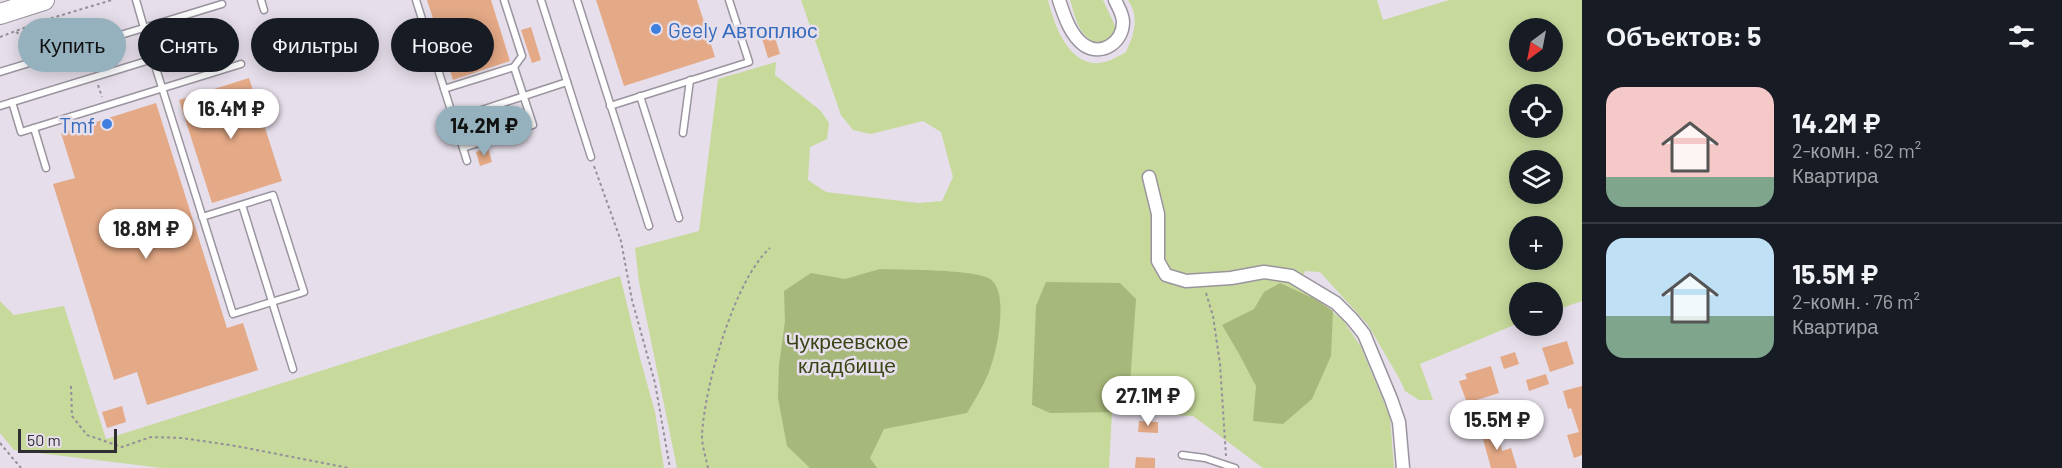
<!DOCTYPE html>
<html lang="ru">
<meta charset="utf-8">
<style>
:root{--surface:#171b24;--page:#242831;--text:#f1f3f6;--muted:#9ea1a6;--line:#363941;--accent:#94b1bd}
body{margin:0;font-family:Barlow,sans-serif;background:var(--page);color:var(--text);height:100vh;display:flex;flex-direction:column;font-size:22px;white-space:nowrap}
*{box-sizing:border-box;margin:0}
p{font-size:20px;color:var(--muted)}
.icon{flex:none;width:33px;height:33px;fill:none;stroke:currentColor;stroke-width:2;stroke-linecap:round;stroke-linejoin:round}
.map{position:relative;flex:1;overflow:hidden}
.drawer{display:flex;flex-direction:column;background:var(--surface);width:480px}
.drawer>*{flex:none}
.top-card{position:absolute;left:18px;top:18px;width:570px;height:54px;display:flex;gap:12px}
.needle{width:39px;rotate:212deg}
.tools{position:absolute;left:1509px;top:18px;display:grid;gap:12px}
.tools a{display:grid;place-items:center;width:54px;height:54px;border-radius:50%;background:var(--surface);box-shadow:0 3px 15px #0003;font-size:30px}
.scale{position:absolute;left:18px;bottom:15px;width:99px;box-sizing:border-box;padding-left:6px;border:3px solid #312e33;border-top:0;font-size:16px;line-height:21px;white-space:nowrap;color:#312e33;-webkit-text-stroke:4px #e6dfeb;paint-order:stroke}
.price{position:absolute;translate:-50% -51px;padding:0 14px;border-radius:21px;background:#fff;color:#222;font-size:20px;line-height:39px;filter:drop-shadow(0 2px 3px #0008)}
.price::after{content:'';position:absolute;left:50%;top:36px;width:18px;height:14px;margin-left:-9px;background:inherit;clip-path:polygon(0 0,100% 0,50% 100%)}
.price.on{background:var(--accent);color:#111}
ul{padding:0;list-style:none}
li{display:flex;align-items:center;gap:18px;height:150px;padding:0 24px}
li+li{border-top:2px solid var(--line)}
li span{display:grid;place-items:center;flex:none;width:168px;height:120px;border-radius:18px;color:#555}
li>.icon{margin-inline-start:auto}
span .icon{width:72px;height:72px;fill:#fffc;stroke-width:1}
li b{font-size:26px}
h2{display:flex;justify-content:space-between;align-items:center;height:72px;padding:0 24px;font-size:26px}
.tag{padding:0 21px;border-radius:27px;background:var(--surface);box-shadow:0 3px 15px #0003;font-size:21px;line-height:54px}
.tag.on{background:var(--accent);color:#111}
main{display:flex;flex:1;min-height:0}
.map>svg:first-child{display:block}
.green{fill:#c7d99b;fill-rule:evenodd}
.forest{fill:#a7b87b}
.building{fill:#e4a986}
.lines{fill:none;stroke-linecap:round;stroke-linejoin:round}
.lane-casing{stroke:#9a949f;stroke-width:9}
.street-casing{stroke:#9a949f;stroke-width:15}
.primary-casing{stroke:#9a949f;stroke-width:22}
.path{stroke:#959099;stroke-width:2;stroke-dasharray:3 3;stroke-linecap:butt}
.lane{stroke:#fff;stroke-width:6}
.street{stroke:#fff;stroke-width:12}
.primary{stroke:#fff;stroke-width:20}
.shop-dot{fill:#3f7fe0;stroke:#e6dfeb;stroke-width:2}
.labels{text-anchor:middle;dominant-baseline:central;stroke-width:5;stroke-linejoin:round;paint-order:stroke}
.shop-label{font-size:21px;fill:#366cbe;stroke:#e6dfeb;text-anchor:start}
.park-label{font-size:21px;fill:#3a4517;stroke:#e6dfeb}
</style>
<main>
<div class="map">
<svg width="1582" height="468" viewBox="0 0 1582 468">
<rect width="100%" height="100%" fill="#e6dfeb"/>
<g class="green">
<path d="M801,0H1048C1054,25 1070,71 1105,62C1112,60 1119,56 1126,52C1134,34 1140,18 1128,0H1377L1383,20L1449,0H1582V301L1553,311L1552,292H1520L1519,323L1420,364L1433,400H1419L1405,391L1399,378L1368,325L1320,272L1305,271L1300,287L1343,320L1361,347L1390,417L1394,468H1263L1193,416L1112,412L1109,468H677L639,282L635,248L699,231L718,79L776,62L775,75L820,110L829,123L827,139L810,147L808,180L826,192L918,203L942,201L953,177L941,132L923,121L871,134L853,130L841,115ZM1520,28H1552V62H1520ZM1520,94H1552V128H1520ZM1520,160H1552V194H1520ZM1520,226H1552V260H1520Z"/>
<path d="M1070,0H1103L1116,28L1108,40L1099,44C1078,37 1076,18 1070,0Z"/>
<path d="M620,276L640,358L655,412L664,468H162L14,450L0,433V301L14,315L64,306L106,439Z"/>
</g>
<g class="forest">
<path d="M880,269C901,270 975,269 990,279C1010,292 997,353 989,372C983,386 975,400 967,413L884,429L870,458L877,468H810L787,446L778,398L779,365L785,321L784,291L811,273L845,279Z"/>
<path d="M1046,282L1120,283L1136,299L1129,397L1119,412L1050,413L1032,405L1036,306Z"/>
<path d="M1280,283L1317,300L1333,311L1331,356L1312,399L1283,424L1253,421L1256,386L1238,352L1222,325L1254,309L1264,292Z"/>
</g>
<g class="building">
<path d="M427,0H491L510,61L453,80Z"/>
<path d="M596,0H697L715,57L624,86Z"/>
<path d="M531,27L541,60L532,63L521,30Z"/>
<path d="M773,31L780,54L768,58L761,35Z"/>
<path d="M249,78L282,181L212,203L179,100Z"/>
<path d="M156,103L227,328L243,323L258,370L147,405L137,372L114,380L53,184L75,178L61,133Z"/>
<path d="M488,148L492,162L480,166L476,152Z"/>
<path d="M1567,341L1574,364L1550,372L1542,348Z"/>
<path d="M1515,352L1519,364L1504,369L1500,357Z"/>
<path d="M1491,366L1499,393L1467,403L1459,381L1467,379L1465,374Z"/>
<path d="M1546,374L1549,384L1529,391L1526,380Z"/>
<path d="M1582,386V455L1574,458L1567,435L1579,432L1571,408L1568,409L1563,391Z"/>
<path d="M122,406L126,422L107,428L102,412Z"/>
<path d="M1139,421L1158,422V433L1138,432Z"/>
<path d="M1496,428L1502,451L1511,448L1517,468H1491L1481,432Z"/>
<path d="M1136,457L1155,458V468H1135Z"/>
</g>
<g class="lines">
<defs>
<g id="lane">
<path d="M261,0L264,10"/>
<path d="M416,0L467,161"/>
<path d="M504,0L522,56L514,67"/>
<path d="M541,0L591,157"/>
<path d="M577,0L649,226"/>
<path d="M0,72L222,4"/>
<path d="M444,89L514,67L533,125L463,148"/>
<path d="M640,96L679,218"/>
<path d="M12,102L21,132L241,64"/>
<path d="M0,106L153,59L136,0"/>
<path d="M610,106L749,62L729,0"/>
<path d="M454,119L567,82"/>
<path d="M34,128L46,168"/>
<path d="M683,133L690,80"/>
<path d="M242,205L293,369"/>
<path d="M202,217L273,195L304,292L233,314C206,229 179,144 153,59L231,34"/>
<path d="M1182,455L1205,458L1235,468"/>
</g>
<g id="street">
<path d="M1059,0C1064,15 1070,35 1084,45C1102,57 1123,42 1123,22C1123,14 1118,7 1115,0"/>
<path d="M1149,177L1158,214V261L1166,275L1186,281L1231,278L1264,272L1291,276L1336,303L1352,319L1364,334L1391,399L1399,422L1403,468"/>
</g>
<path id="primary" d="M0,14L44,0"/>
</defs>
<use href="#lane" class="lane-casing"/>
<use href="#street" class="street-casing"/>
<use href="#primary" class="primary-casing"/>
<g class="path">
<path d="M16,32L40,46L81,33L83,37"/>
<path d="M0,37L42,21L112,0"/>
<path d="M88,53L93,68"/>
<path d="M98,85L102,97"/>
<path d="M594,166L621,241L632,300L655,383L670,468"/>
<path d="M1206,293L1213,316L1220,364L1226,456"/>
<path d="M71,386L72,416L87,435L122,447L151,437L182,438L236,446L349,468"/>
<path d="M0,443L21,468"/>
<path d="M708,468C706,458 702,446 702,436C704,388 734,280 770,248"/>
</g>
<use href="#lane" class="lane"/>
<use href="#street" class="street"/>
<use href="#primary" class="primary"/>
</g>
<g class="shop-dot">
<circle cx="656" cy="29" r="6"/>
<circle cx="107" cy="124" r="6"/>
</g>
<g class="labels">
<g class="shop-label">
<text x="668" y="29">Geely Автоплюс</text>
<text x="95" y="124" text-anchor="end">Tmf</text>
</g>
<g class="park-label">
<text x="847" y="340">Чукреевское<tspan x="847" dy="24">кладбище</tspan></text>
</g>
</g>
</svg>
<div class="tools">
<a><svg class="needle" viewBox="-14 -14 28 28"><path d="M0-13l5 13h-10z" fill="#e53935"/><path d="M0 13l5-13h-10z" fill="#9ea1a6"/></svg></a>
<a><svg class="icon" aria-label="locate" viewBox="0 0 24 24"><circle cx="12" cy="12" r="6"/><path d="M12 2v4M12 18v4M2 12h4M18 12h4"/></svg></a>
<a><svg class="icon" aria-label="layers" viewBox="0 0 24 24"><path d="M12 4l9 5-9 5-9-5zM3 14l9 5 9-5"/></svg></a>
<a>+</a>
<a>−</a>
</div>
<div class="scale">50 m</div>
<b class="price" style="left:231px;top:140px">16.4M ₽</b>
<b class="price on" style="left:484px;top:157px">14.2M ₽</b>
<b class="price" style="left:146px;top:260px">18.8M ₽</b>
<b class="price" style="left:1148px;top:427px">27.1M ₽</b>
<b class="price" style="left:1497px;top:451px">15.5M ₽</b>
<div class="top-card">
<a class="tag on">Купить</a>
<a class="tag">Снять</a>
<a class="tag">Фильтры</a>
<a class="tag">Новое</a>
</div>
</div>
<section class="drawer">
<h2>Объектов: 5<svg class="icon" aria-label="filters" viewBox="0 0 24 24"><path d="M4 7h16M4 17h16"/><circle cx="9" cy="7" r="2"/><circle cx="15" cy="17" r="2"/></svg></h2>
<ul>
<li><span style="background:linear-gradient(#f6c9c9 75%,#7fa58c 0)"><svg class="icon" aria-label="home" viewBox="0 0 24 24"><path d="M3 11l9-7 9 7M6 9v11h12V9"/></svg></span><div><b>14.2M ₽</b><p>2-комн. · 62 m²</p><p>Квартира</p></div></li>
<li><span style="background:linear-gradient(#bfe0f5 65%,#7fa58c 0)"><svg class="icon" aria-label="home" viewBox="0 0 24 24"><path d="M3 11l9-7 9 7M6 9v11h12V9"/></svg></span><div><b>15.5M ₽</b><p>2-комн. · 76 m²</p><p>Квартира</p></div></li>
</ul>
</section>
</main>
